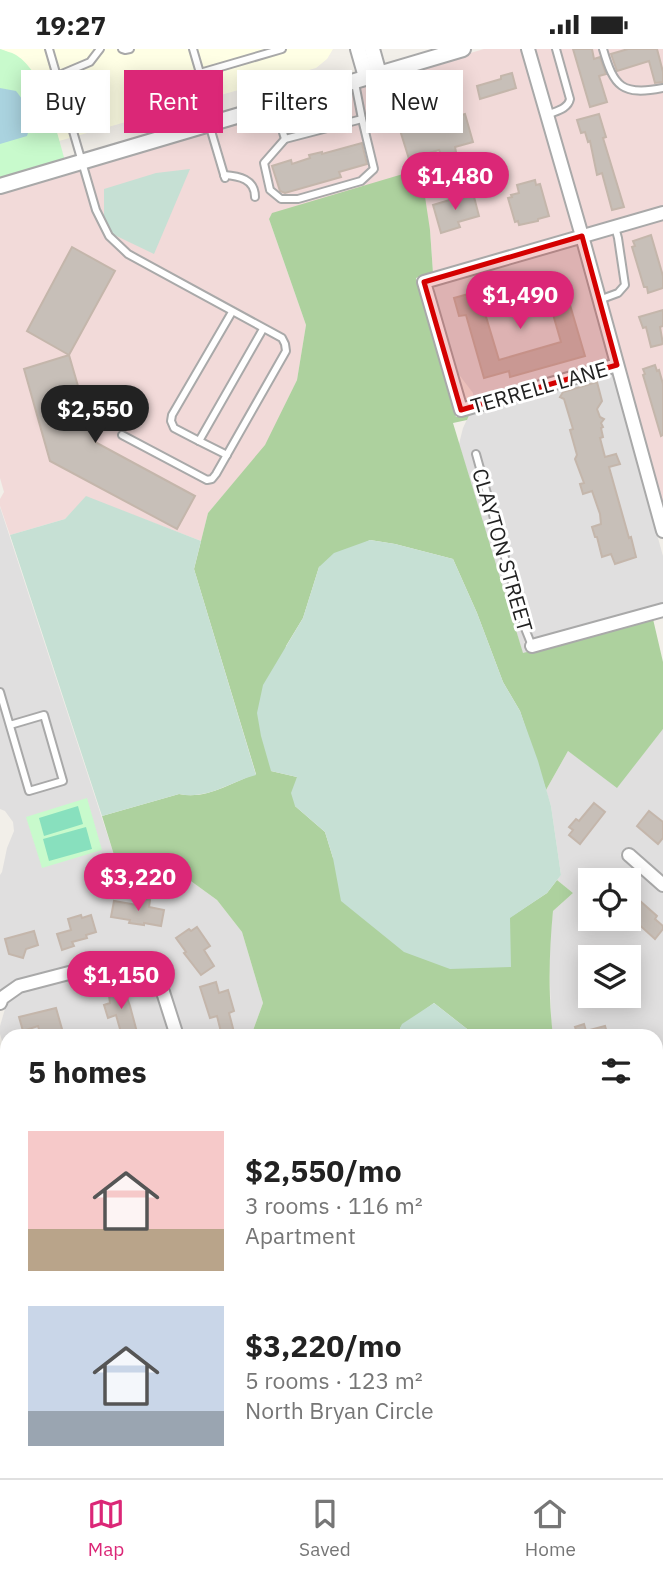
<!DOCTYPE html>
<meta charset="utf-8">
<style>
:root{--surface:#fff;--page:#f6f6f6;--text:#222;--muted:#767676;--line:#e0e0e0;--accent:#db2777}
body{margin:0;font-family:"IBM Plex Sans",sans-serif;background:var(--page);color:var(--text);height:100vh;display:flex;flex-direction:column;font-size:26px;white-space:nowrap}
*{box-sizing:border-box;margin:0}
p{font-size:23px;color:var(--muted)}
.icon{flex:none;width:38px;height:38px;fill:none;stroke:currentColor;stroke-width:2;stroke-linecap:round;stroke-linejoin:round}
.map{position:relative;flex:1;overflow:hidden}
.sheet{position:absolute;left:0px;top:980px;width:663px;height:450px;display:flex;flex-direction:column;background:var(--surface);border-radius:21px 21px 0 0;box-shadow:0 4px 18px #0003}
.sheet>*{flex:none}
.guide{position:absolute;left:21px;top:21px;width:621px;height:63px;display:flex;gap:14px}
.buttons{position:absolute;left:578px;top:819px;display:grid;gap:14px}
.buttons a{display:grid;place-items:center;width:63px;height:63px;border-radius:0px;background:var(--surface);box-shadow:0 4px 18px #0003;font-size:35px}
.price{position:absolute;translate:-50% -60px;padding:0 16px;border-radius:24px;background:var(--accent);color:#fff;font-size:23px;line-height:46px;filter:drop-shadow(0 2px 4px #0008)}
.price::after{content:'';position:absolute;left:50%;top:42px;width:21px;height:16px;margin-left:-10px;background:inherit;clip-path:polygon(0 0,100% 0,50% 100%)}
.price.active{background:#222;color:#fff}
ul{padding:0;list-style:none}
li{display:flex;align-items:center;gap:21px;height:175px;padding:0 28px}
li span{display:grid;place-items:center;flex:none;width:196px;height:140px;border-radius:0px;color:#555}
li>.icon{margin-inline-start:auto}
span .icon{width:84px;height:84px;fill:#fffc;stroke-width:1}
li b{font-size:30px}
h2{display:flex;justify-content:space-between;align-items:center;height:84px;padding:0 28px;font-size:30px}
.pill{padding:0 24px;border-radius:0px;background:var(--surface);box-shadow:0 4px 18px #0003;font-size:24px;line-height:63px}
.pill.active{background:var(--accent);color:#fff}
.status{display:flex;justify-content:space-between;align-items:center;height:49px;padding:0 35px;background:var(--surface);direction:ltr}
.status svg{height:19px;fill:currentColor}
.menu{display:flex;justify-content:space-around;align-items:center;height:98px;border-top:2px solid var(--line);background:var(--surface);font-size:19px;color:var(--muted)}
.menu a{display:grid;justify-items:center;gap:4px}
.menu .active{color:var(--accent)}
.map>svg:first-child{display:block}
.residential{fill:#e0dfdf;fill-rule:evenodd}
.commercial{fill:#f2dad9}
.education{fill:#ffffe5}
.forest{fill:#add19e}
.wetland{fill:#c6e0d4}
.park{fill:#c8facc}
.pitch{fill:#88e0be}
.water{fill:#aad3df}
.building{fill:#c7bfb8;stroke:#c4b6ab;stroke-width:2}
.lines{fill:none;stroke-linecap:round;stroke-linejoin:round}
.service-casing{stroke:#a9a9a9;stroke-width:10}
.minor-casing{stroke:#a9a9a9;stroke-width:16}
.tertiary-casing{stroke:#a9a9a9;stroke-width:18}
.secondary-casing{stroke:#707d05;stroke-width:19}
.service{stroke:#fff;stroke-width:6}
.minor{stroke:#fff;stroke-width:12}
.tertiary{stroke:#fff;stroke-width:14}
.secondary{stroke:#f7fabf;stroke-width:16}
.marked{fill:#d40000;fill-opacity:0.2;stroke:#d40000;stroke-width:5;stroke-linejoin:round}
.labels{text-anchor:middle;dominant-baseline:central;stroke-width:6;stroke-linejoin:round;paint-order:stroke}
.street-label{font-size:21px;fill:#222;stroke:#fff}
</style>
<div class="status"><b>19:27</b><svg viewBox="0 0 49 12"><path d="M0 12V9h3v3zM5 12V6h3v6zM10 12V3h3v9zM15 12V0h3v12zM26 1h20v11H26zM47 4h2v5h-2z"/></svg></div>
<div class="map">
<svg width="663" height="1429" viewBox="0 0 663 1429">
<rect width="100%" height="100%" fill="#f2efe9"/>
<g class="residential">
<path d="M577,195L609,312L473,351V344L457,323L436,253L434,236Z"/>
<path d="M612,323L663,507V555L524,593L527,604L523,605L459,395L463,379L470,364Z"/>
<path d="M0,458L118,818L177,822L217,851L242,883L263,954L251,987H184L169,941L153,916L122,905L68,919L0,943V826L2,823L7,799L14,782L13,773L5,762L0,760Z"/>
<path d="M663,680V827L629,798L620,806L663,844V1120L656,1115V987H553L551,972L549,896L553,862L573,844L557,831L561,826L551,757L546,741L568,702L617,738ZM590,831H628V870H590ZM590,908H628V947H590Z"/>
<path d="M119,917L142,924L157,945L170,987H7V1009L0,985V977L7,953L22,943Z"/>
<path d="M0,1032L7,1056V1423H116L118,1429H0Z"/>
<path d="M663,1175V1382L656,1384V1182Z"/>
<path d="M130,1423H296L297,1429H132Z"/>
<path d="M309,1423H437L432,1429H311Z"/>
</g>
<g class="commercial">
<path d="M484,0H521L573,182L433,224L430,181L273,164L269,170L306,276L297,331L266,396L208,464L201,492L86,448L65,470L10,486L0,457V450L4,443L0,429V143Z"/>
<path d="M535,0H663V158L587,180Z"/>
<path d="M663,170V457L590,191Z"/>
</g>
<path class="education" d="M0,0H333L327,10L316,19L59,92L46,48L17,7Z"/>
<path class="forest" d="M413,122L424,141L430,181L433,224L416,229L456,368L470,364L467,371L453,374L523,604L653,570L663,613V680L617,739L568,702L546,741L520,662L503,633L477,564L453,510L395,495L370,491L319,518L303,569L286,597L271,722L297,728L295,757L325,783L333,809L510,918L509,869L547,844L557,831L573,844L553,862C549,903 548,946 553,987H476L434,954L400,979L403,987H251L263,954L242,883L217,851L177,822L118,819L102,767L179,745C207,751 230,734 256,725L194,520L208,464L265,396L297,331L306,276L269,170L272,164Z"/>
<g class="wetland">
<path d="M190,120L154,205L104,181V140L156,124Z"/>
<path d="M86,447L201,492L194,520L256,726C230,733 207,751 179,745L102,767L10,486L65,470Z"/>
<path d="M370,491L395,495L453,510L477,564L503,633L520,662L538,712L551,757L561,826L547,844L510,869L511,918L450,920L404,903L341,852L333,809L325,783L295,757L291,744L297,728L271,722L261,687L257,664L263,636L303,569L319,518L334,504Z"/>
<path d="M434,954L476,987H403L400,979L402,975Z"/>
</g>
<g class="park">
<path d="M0,0C5,2 11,3 16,6C45,23 57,87 67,118L0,137Z"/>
<path d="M87,749L102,801L42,819L26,768Z"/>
</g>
<g class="pitch">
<path d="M78,757L83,775L44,787L39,769Z"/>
<path d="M86,778L92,800L49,812L43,790Z"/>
</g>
<path class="water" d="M0,39L16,42C29,59 34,67 27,87L0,95Z"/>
<g class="building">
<path d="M573,0H592L594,10L600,8L606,25L599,27L607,53L590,58Z"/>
<path d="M628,0H657L663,23V33L655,34L649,12L617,22L611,5Z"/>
<path d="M512,24L516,39L480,50L477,37L501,30V27Z"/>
<path d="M465,65L473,93L455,98L456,103L442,107L439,101L409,110L399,78L425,70L427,76Z"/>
<path d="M599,65L606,88L603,89L624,158L612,161L602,124L597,126L590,92L588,93L585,83L581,84L577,71Z"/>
<path d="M362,94L367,115L339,123L341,128L285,144L280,142L272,117L291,111L292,115L310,109L309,106L322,103V105Z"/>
<path d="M535,131L536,136L540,135L549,167L538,170V172L519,176L518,172L515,173L508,149L512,148L511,146L519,144L517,136Z"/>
<path d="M473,144L479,167L458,173L460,178L441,184L433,156Z"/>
<path d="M651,186L663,227V239L648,244L647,238H644L632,198L635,197L633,192Z"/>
<path d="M72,198L115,222L69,306L27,282Z"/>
<path d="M557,224L566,257L570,256L585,307L510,328L509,322L484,329L466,266L459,267L454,249L504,235L509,252L484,261L499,311L561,293L550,255L546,256L540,234L544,233L543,228Z"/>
<path d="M663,261V277L660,278L663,295L651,298L646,278L643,279L639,268Z"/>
<path d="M69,306L80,344L100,338L105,354L85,360L95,393L195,447L177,480L50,412L24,320Z"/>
<path d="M655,316L657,322L659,321L663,335V386L661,387L643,326L645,325L643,320Z"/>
<path d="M597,333L602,352L597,360L600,368L604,370L601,374L603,378L601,379L603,388L600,389L605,408L616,405L620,415L609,418L629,489L631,488L636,508L615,515L611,505L602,508L597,488H595L592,478L601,475L600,465L592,442L583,445L580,435L584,434L575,410L577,406L570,381L573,380L564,350L560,348L563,343Z"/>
<path d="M594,754L605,763L580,795L569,786L573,781L569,778L576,770L579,772Z"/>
<path d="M649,762L663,773V789L658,795L637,777Z"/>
<path d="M139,849L150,851L149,858L164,861L161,877L144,874V876L129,874L130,871L111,868L114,852L137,856Z"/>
<path d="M639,851L657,867L655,870L663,877V880L655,890L635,872L639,867L631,860Z"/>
<path d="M81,866L82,869L91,866L96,883L86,886L87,889L72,893L74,897L62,901L57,885L71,881L68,870Z"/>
<path d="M197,878L210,897L204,901L214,917L201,926L184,904L186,903L176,889L189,880L191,882Z"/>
<path d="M34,882L38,896L26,900L23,909L9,905L5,890Z"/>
<path d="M216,933L219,944L228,941L234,962L229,964L235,987H222L217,967L210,969L200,938Z"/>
<path d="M122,935L130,957L138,987H122L116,966L108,969L104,956L110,954L108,939Z"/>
<path d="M56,959L64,987H41L38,977L23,982L19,968Z"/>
<path d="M584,975L586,982L605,977L608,987H578L575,978Z"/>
</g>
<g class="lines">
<defs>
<g id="service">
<path d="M49,0L96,161L109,187L128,205L282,289L285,295L286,302L216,425L212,430L207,431L122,386"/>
<path d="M122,0L125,1L130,0"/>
<path d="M193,0L200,24L282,0"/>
<path d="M603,0C614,38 622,47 663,39"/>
<path d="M57,27L90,13L100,0"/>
<path d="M275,57L285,90L362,70L355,34"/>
<path d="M547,66C556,62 568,60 570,50L556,0"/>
<path d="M209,75L225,129"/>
<path d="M285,90L264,114L270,141L281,150H298L361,132L374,120L362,70"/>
<path d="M224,126C239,127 255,130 255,148"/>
<path d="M599,251L618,244L625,236L618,189L615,178"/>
<path d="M199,392L174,379L171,372L172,366L232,263"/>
<path d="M476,405L524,577L532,597"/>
<path d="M227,406L199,392L263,280"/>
<path d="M0,643L29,742L63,732L44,666L10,676"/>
<path d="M656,1041L663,1047"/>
<path d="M656,1131L663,1135"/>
</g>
<g id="minor">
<path d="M528,0L582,187L663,482"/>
<path d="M617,316L461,361L424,233L663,164"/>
<path d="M532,597L663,561"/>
<path d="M629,806L663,836"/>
<path d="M0,954L2,949L19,937L119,911L147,919L163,943L177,987"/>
<path d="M0,1009L7,1032"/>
<path d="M123,1423L125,1429"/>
<path d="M302,1423L304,1429"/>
<path d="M608,1423L610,1429"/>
</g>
<g id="tertiary">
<path d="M358,0L366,28"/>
<path d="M372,0L379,25"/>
<path d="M0,137L463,0"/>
<path d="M656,1394L663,1392"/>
<path d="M540,1429L561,1423"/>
</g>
<g id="secondary">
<path d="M656,1173L663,1165"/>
<path d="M465,1423L468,1429"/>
<path d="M440,1429L445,1423"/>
</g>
</defs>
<use href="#service" class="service-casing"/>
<use href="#minor" class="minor-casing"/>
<use href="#tertiary" class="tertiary-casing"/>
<use href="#secondary" class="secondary-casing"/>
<use href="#service" class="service"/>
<use href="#minor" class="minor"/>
<use href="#tertiary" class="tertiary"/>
<use href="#secondary" class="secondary"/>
</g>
<path class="marked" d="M582,187L617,316L461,361L424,233Z"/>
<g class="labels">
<g class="street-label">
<text transform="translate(539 338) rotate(-16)">TERRELL LANE</text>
<text transform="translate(503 501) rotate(74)">CLAYTON STREET</text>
</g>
</g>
</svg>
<div class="buttons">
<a><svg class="icon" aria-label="locate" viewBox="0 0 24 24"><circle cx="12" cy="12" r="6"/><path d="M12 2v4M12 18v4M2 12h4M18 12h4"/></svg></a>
<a><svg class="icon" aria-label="layers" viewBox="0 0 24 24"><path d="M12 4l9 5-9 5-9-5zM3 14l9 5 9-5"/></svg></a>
</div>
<b class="price" style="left:455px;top:163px">$1,480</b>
<b class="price" style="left:520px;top:282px">$1,490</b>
<b class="price active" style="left:95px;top:396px">$2,550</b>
<b class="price" style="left:138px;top:864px">$3,220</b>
<b class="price" style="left:121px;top:962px">$1,150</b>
<div class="guide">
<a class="pill">Buy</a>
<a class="pill active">Rent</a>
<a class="pill">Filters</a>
<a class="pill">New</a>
</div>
<section class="sheet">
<h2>5 homes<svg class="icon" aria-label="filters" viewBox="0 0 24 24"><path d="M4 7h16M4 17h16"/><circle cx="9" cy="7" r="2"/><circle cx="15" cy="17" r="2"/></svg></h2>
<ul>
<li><span style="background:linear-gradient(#f6c9c9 70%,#b9a48a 0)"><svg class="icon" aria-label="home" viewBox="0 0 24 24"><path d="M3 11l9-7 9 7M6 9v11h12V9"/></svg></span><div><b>$2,550/mo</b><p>3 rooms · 116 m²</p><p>Apartment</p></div></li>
<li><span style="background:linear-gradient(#c9d6e8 75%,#9aa5b1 0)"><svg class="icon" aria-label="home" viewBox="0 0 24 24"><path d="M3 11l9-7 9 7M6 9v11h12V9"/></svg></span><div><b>$3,220/mo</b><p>5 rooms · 123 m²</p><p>North Bryan Circle</p></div></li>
</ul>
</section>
</div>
<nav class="menu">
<a class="active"><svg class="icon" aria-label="map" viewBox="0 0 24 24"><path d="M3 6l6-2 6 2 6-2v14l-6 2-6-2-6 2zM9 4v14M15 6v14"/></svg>Map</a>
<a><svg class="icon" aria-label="saved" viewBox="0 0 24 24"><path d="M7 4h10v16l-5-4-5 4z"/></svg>Saved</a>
<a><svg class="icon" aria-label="home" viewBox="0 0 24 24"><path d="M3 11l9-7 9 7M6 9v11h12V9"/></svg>Home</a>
</nav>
